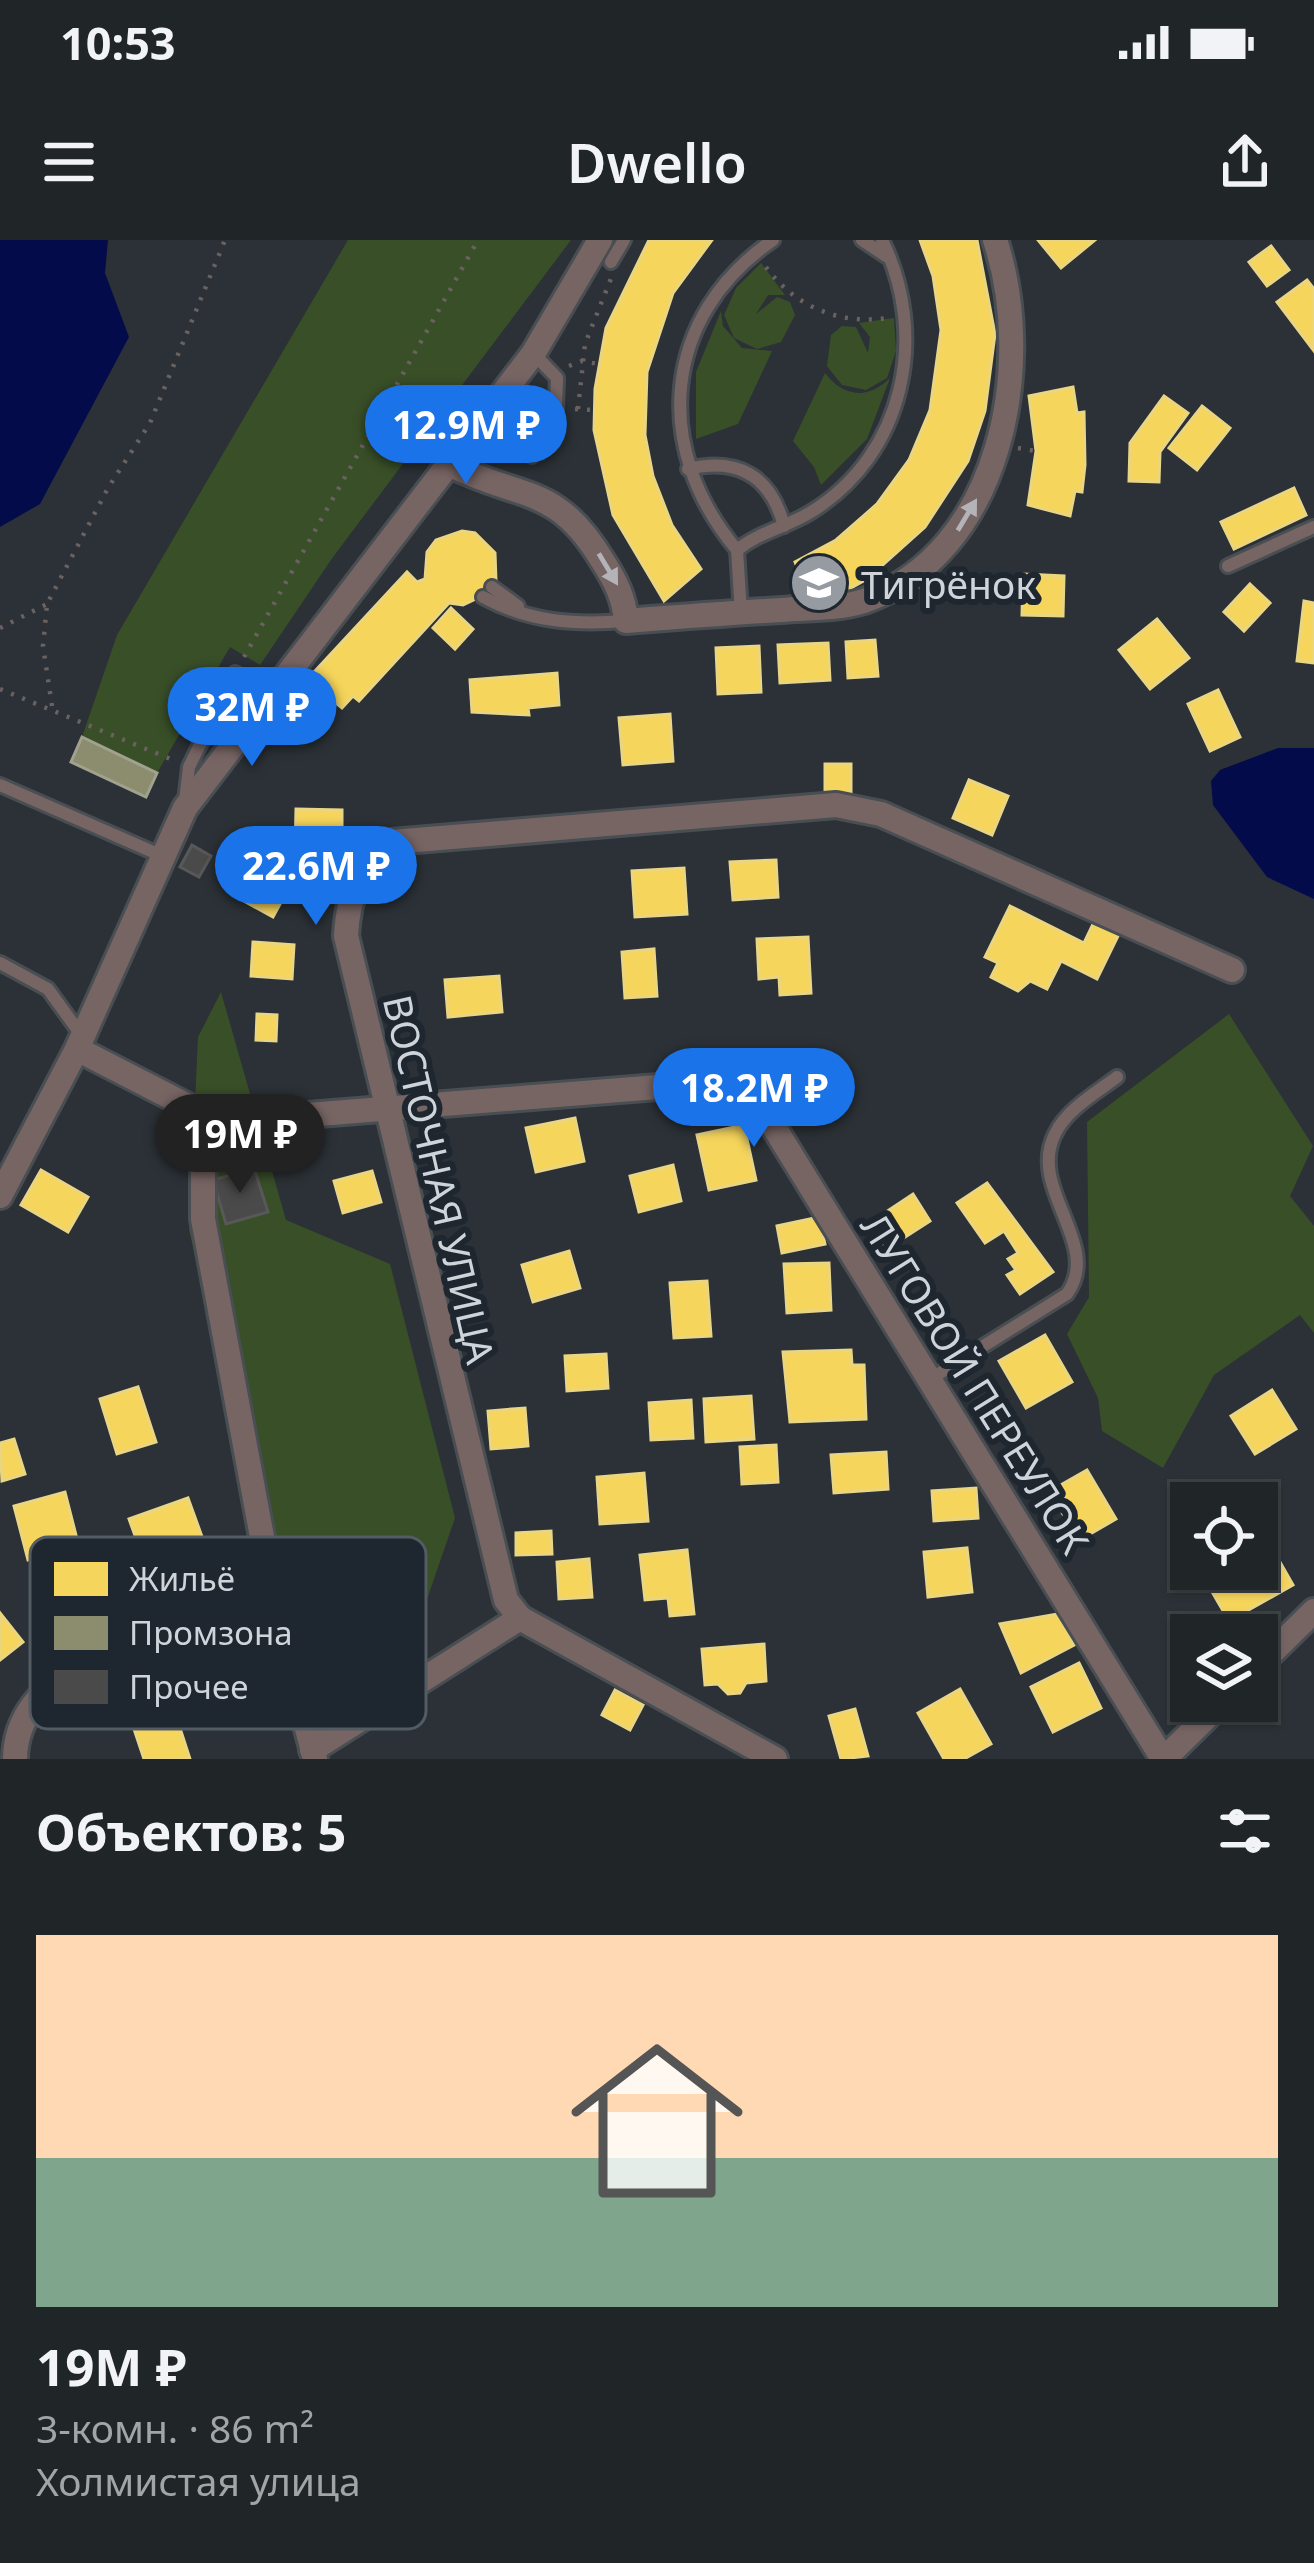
<!DOCTYPE html>
<html lang="ru">
<meta charset="utf-8">
<style>
:root{--surface:#202528;--page:#282d30;--text:#f1f3f6;--muted:#a2a5a8;--line:#3d4245;--accent:#1a73e8}
body{margin:0;font-family:"Noto Sans",sans-serif;background:var(--page);color:var(--text);height:100vh;display:flex;flex-direction:column;font-size:45px;white-space:nowrap}
*{box-sizing:border-box;margin:0}
p{font-size:39px;color:var(--muted)}
.icon{flex:none;width:66px;height:66px;fill:none;stroke:currentColor;stroke-width:2;stroke-linecap:round;stroke-linejoin:round}
.map{position:relative;height:1519px;overflow:hidden}
.panel{display:flex;flex-direction:column;background:var(--surface);flex:1}
.panel>*{flex:none}
.tools{position:absolute;left:1170px;top:1242px;display:grid;gap:24px}
.tools a{display:grid;place-items:center;width:108px;height:108px;border-radius:0px;background:var(--surface);box-shadow:0 3px 9px #0004,0 0 0 3px var(--line);font-size:60px}
.price{position:absolute;translate:-50% -102px;padding:0 27px;border-radius:42px;background:var(--accent);color:#fff;font-size:39px;line-height:78px;filter:drop-shadow(0 3px 6px #0008)}
.price::after{content:'';position:absolute;left:50%;top:72px;width:36px;height:27px;margin-left:-18px;background:inherit;clip-path:polygon(0 0,100% 0,50% 100%)}
.price.on{background:#222;color:#fff}
ul{padding:0;list-style:none}
li{display:grid;align-content:center;gap:24px;height:636px;padding:0 36px}
li span{display:grid;place-items:center;height:372px;border-radius:0px;color:#555}
li>.icon{margin-inline-start:auto}
span .icon{width:216px;height:216px;fill:#fffc;stroke-width:1}
li b{font-size:51px}
h2{display:flex;justify-content:space-between;align-items:center;height:144px;padding:0 36px;font-size:51px}
.status{display:flex;justify-content:space-between;align-items:center;height:84px;padding:0 60px;background:var(--surface);direction:ltr}
.status svg{height:33px;fill:currentColor}
header{display:flex;justify-content:space-between;align-items:center;height:156px;padding:0 36px;background:var(--surface);font-size:54px;font-weight:600}
.map>svg:first-child{display:block}
.green{fill:#394f28}
.water{fill:#040b4b}
.homes{fill:#f6d55c;stroke:#ead582;stroke-width:3}
.industry{fill:#8c8c6e;stroke:#a0a28e;stroke-width:3}
.building{fill:#4a4a4b;stroke:#585859;stroke-width:3}
.lines{fill:none;stroke-linecap:round;stroke-linejoin:round}
.lane-casing{stroke:#494e53;stroke-width:18}
.street-casing{stroke:#494e53;stroke-width:30}
.path{stroke:#6a6161;stroke-width:4.5;stroke-dasharray:3 9;stroke-linecap:butt}
.lane{stroke:#776564;stroke-width:12}
.street{stroke:#776564;stroke-width:24}
.oneway{fill:#b4b3b7}
.labels{text-anchor:middle;dominant-baseline:central;stroke-width:12;stroke-linejoin:round;paint-order:stroke}
.poi-label{font-size:39px;fill:#ced4da;stroke:#1e2730;text-anchor:start}
.street-label{font-size:39px;fill:#ced4da;stroke:#1e2730}
.key{fill:#1e2730;stroke:#535b63;stroke-width:3}
.key-label{font-size:33px;fill:#ced4da}
</style>
<div class="status"><b>10:53</b><svg viewBox="0 0 49 12"><path d="M0 12V9h3v3zM5 12V6h3v6zM10 12V3h3v9zM15 12V0h3v12zM26 1h20v11H26zM47 4h2v5h-2z"/></svg></div>
<header><svg class="icon" aria-label="menu" viewBox="0 0 24 24"><path d="M4 6h16M4 12h16M4 18h16"/></svg>Dwello<svg class="icon" aria-label="share" viewBox="0 0 24 24"><path d="M12 15V3M7 8l5-5 5 5M5 13v7h14v-7"/></svg></header>
<div class="map">
<svg width="1314" height="1519" viewBox="0 0 1314 1519">
<rect width="100%" height="100%" fill="#2b3136"/>
<g class="green">
<path d="M348,0H571L333,317L260,425L230,407L157,533L82,497L117,395Z"/>
<path d="M761,23L785,55H768L756,74L777,57L790,62L795,75L781,102L757,109L734,98L724,75L736,48Z"/>
<path d="M721,71L723,86L742,108L772,111L738,184L696,199V132Z"/>
<path d="M894,78L896,111L887,138L866,150L842,145L827,126L831,95L842,86L856,87L868,113L870,97L859,83Z"/>
<path d="M825,133C843,157 868,160 890,138L867,199L821,245L814,227L793,201Z"/>
<path d="M221,752L286,980L390,1024L455,1278L384,1484L294,1389L189,990L198,797Z"/>
<path d="M1229,774L1313,906L1290,956L1314,986V1093L1300,1075L1214,1135L1163,1228L1102,1191L1098,1158L1067,1094L1089,1057L1087,882Z"/>
</g>
<g class="water">
<path d="M0,0H108L105,33L129,97L40,264L0,287Z"/>
<path d="M1278,508H1314V659L1267,637L1213,565L1211,541L1220,530Z"/>
</g>
<g class="homes">
<path d="M649,0H712L673,53L647,132L645,195L653,236L672,285L701,329L664,361L613,275L594,190L595,149L606,88Z"/>
<path d="M920,0H977L995,94L985,171L968,221L925,287L867,339L844,352L841,346L819,357L802,340L795,322L836,300L877,264L909,220L930,170L941,90L933,36Z"/>
<path d="M1038,0H1095L1061,28Z"/>
<path d="M1271,6L1289,30L1267,46L1249,22Z"/>
<path d="M1307,40L1314,49V111L1277,62Z"/>
<path d="M1073,147L1077,173L1084,172L1085,225L1082,252L1075,251L1070,276L1028,265L1036,211L1029,156Z"/>
<path d="M1164,156L1188,173L1160,212L1159,242L1129,241L1130,203Z"/>
<path d="M1202,166L1230,188L1197,230L1169,208Z"/>
<path d="M1294,248L1306,275L1234,309L1221,282Z"/>
<path d="M462,291L475,293L495,313L496,341L488,353L463,365L449,363L359,461L353,456L342,468L336,463L330,470L303,444L407,332L417,342L425,339L427,312L436,300Z"/>
<path d="M1023,334L1064,336L1063,376L1022,375Z"/>
<path d="M1250,344L1270,363L1244,391L1224,372Z"/>
<path d="M1304,361L1314,363V423L1297,421Z"/>
<path d="M451,368L473,389L455,409L433,388Z"/>
<path d="M1157,379L1189,418L1150,449L1119,410Z"/>
<path d="M875,400L878,436L848,438L846,402Z"/>
<path d="M828,403L830,440L780,443L778,405Z"/>
<path d="M759,406L761,452L718,454L716,408Z"/>
<path d="M557,433L559,465L528,468L529,475L472,472L470,440Z"/>
<path d="M1218,450L1240,497L1210,511L1188,464Z"/>
<path d="M670,474L673,521L623,525L619,478Z"/>
<rect x="825" y="524" width="26" height="29"/>
<path d="M969,540L1008,556L992,595L953,578Z"/>
<path d="M296,569L342,570V616L295,615Z"/>
<path d="M776,620L778,657L733,660L730,622Z"/>
<path d="M684,628L687,674L635,677L632,631Z"/>
<path d="M254,639L285,655L273,677L242,660Z"/>
<path d="M1010,666L1084,703L1094,682L1119,694L1097,739L1061,721L1047,749L1030,741L1018,751L991,737L998,723L985,717Z"/>
<path d="M808,697L811,753L780,755L779,737L759,739L757,699Z"/>
<path d="M253,702L294,705L292,739L251,736Z"/>
<path d="M654,709L657,756L625,758L622,712Z"/>
<path d="M499,736L502,772L448,777L445,740Z"/>
<path d="M257,774L277,775L276,801L256,800Z"/>
<path d="M575,878L584,921L536,932L526,888Z"/>
<path d="M744,885L756,940L709,950L697,895Z"/>
<path d="M673,925L681,961L639,972L630,936Z"/>
<path d="M41,930L88,957L68,992L21,965Z"/>
<path d="M372,931L381,962L343,973L334,941Z"/>
<path d="M987,943L1053,1032L1020,1054L1007,1035L1016,1030L1008,1019L1018,1013L1004,991L985,1003L957,963Z"/>
<path d="M913,954L930,981L885,1010L868,984Z"/>
<path d="M819,977L825,1004L782,1013L777,986Z"/>
<path d="M569,1011L580,1048L533,1062L522,1025Z"/>
<path d="M829,1023L831,1070L787,1073L784,1024Z"/>
<path d="M707,1041L711,1096L674,1098L670,1043Z"/>
<path d="M1045,1095L1072,1142L1026,1168L999,1121Z"/>
<path d="M851,1110L852,1125H864L866,1179L790,1182L783,1112Z"/>
<path d="M606,1114L608,1148L567,1151L565,1116Z"/>
<path d="M138,1147L156,1202L117,1214L100,1159Z"/>
<path d="M1272,1150L1296,1189L1255,1214L1231,1176Z"/>
<path d="M751,1156L754,1199L706,1202L704,1159Z"/>
<path d="M691,1160L693,1198L651,1200L649,1163Z"/>
<path d="M525,1168L528,1206L491,1209L488,1171Z"/>
<path d="M14,1199L25,1234L2,1241L0,1203Z"/>
<path d="M776,1205L778,1242L742,1244L740,1207Z"/>
<path d="M886,1212L888,1249L834,1253L831,1215Z"/>
<path d="M1087,1230L1116,1279L1078,1301L1050,1251Z"/>
<path d="M644,1233L648,1281L600,1284L597,1237Z"/>
<path d="M976,1248L978,1278L934,1281L932,1251Z"/>
<path d="M65,1252L79,1307L28,1320L14,1266Z"/>
<path d="M188,1258L209,1316L150,1337L129,1279Z"/>
<path d="M551,1291L552,1314L516,1315V1293Z"/>
<path d="M1268,1301L1293,1345L1229,1381L1204,1338L1220,1329H1257V1308Z"/>
<path d="M967,1308L972,1352L928,1357L924,1312Z"/>
<path d="M687,1310L694,1374L670,1376L668,1358L645,1360L640,1315Z"/>
<path d="M589,1319L592,1357L559,1359L557,1322Z"/>
<path d="M0,1373L23,1402L0,1420Z"/>
<path d="M1058,1374L1074,1405L1021,1433L1000,1384Z"/>
<path d="M764,1404L766,1441L746,1443L740,1453L728,1454L718,1444L705,1445L702,1409Z"/>
<path d="M1079,1423L1101,1468L1053,1492L1031,1447Z"/>
<path d="M960,1449L991,1504L964,1519H944L918,1473Z"/>
<path d="M615,1450L643,1465L630,1490L602,1475Z"/>
<path d="M855,1469L868,1516L841,1519L829,1476Z"/>
<path d="M156,1472L162,1490L179,1485L190,1519H144L131,1480Z"/>
</g>
<path class="industry" d="M82,497L157,533L146,557L71,522Z"/>
<g class="building">
<path d="M192,605L211,616L199,637L180,627Z"/>
<path d="M254,928L268,972L226,984L213,940Z"/>
</g>
<g class="lines">
<defs>
<g id="lane">
<path d="M773,0C661,77 652,209 737,310C759,292 787,287 811,272C905,214 929,95 882,0"/>
<path d="M862,0L886,16"/>
<path d="M611,22L624,0"/>
<path d="M532,216L555,193L557,138L534,114"/>
<path d="M688,229C738,217 771,236 784,286"/>
<path d="M737,310L741,373"/>
<path d="M1228,326L1314,287"/>
<path d="M492,347L518,366"/>
<path d="M483,357C529,382 574,385 625,381"/>
<path d="M0,545L160,615"/>
<path d="M185,561L189,527L235,433L270,454"/>
<path d="M0,723L48,749L82,796"/>
<path d="M932,1138L1067,1054C1103,1004 1027,949 1055,894C1067,869 1096,853 1117,837"/>
</g>
<g id="street">
<path d="M447,223C519,261 555,242 602,320C615,340 624,357 626,381C678,377 730,373 782,370C808,368 838,369 864,361C1002,313 1036,124 995,0"/>
<path d="M77,809L219,882L745,840L1163,1519"/>
<path d="M203,874V979L275,1367L315,1519"/>
<path d="M0,956L77,809L185,568L533,114L600,0"/>
<path d="M1257,1427L1314,1371"/>
<path d="M312,1510L520,1378"/>
<path d="M15,1519C16,1410 194,1389 275,1367"/>
<path d="M775,1519L520,1378L506,1360L346,696C348,653 360,631 392,602L836,565L881,574L1232,730"/>
<path d="M1164,1519L1223,1461"/>
</g>
</defs>
<use href="#lane" class="lane-casing"/>
<use href="#street" class="street-casing"/>
<g class="path">
<path d="M766,27C794,66 839,85 887,78"/>
<path d="M569,126L582,121L598,124"/>
<path d="M575,169L594,170"/>
<path d="M578,169L585,104L612,36"/>
<path d="M1018,208L1036,211"/>
<path d="M0,388L47,364"/>
<path d="M244,417L478,0"/>
<path d="M0,449L173,520"/>
<path d="M52,466L43,406L47,364L108,248L150,183L225,0"/>
</g>
<use href="#lane" class="lane"/>
<use href="#street" class="street"/>
</g>
<defs><path id="oneway-solid" d="M-6-.8H1V-3.2L6.5 0L1 3.2V.8H-6Z" transform="scale(3)"/></defs>
<g class="oneway">
<use href="#oneway-solid" transform="translate(967 275) rotate(-59)"/>
<use href="#oneway-solid" transform="translate(608 329) rotate(59)"/>
</g>
<defs>
<symbol id="school-disc" viewBox="-11 -11 22 22"><circle r="9.5" fill="#959ba1" stroke="#1e2730"/><path d="M0-5L7-2L0 1L-7-2ZM-4 1L0 2.5L4 1V4Q0 6-4 4Z" fill="#fff"/></symbol>
</defs>
<g fill-rule="evenodd">
<use href="#school-disc" x="786" y="310" width="66" height="66"/>
</g>
<g class="labels">
<g class="poi-label">
<text x="861" y="343">Тигрёнок</text>
</g>
<g class="street-label">
<text transform="translate(440 939) rotate(77)">ВОСТОЧНАЯ УЛИЦА</text>
<text transform="translate(976 1143) rotate(58)">ЛУГОВОЙ ПЕРЕУЛОК</text>
</g>
</g>
<rect x="30" y="1297" width="396" height="192" rx="18" class="key"/>
<rect x="54" y="1322" width="54" height="34" fill="#f6d55c"/>
<rect x="54" y="1376" width="54" height="34" fill="#8c8c6e"/>
<rect x="54" y="1430" width="54" height="34" fill="#4a4a4b"/>
<g class="key-label">
<text x="129" y="1351">Жильё</text>
<text x="129" y="1405">Промзона</text>
<text x="129" y="1459">Прочее</text>
</g>
</svg>
<div class="tools">
<a><svg class="icon" aria-label="locate" viewBox="0 0 24 24"><circle cx="12" cy="12" r="6"/><path d="M12 2v4M12 18v4M2 12h4M18 12h4"/></svg></a>
<a><svg class="icon" aria-label="layers" viewBox="0 0 24 24"><path d="M12 4l9 5-9 5-9-5zM3 14l9 5 9-5"/></svg></a>
</div>
<b class="price" style="left:466px;top:247px">12.9M ₽</b>
<b class="price" style="left:252px;top:529px">32M ₽</b>
<b class="price" style="left:316px;top:688px">22.6M ₽</b>
<b class="price" style="left:754px;top:910px">18.2M ₽</b>
<b class="price on" style="left:240px;top:956px">19M ₽</b>
</div>
<section class="panel">
<h2>Объектов: 5<svg class="icon" aria-label="filters" viewBox="0 0 24 24"><path d="M4 7h16M4 17h16"/><circle cx="9" cy="7" r="2"/><circle cx="15" cy="17" r="2"/></svg></h2>
<ul>
<li><span style="background:linear-gradient(#ffd9b3 60%,#7fa58c 0)"><svg class="icon" aria-label="home" viewBox="0 0 24 24"><path d="M3 11l9-7 9 7M6 9v11h12V9"/></svg></span><div><b>19M ₽</b><p>3-комн. · 86 m²</p><p>Холмистая улица</p></div></li>
</ul>
</section>
